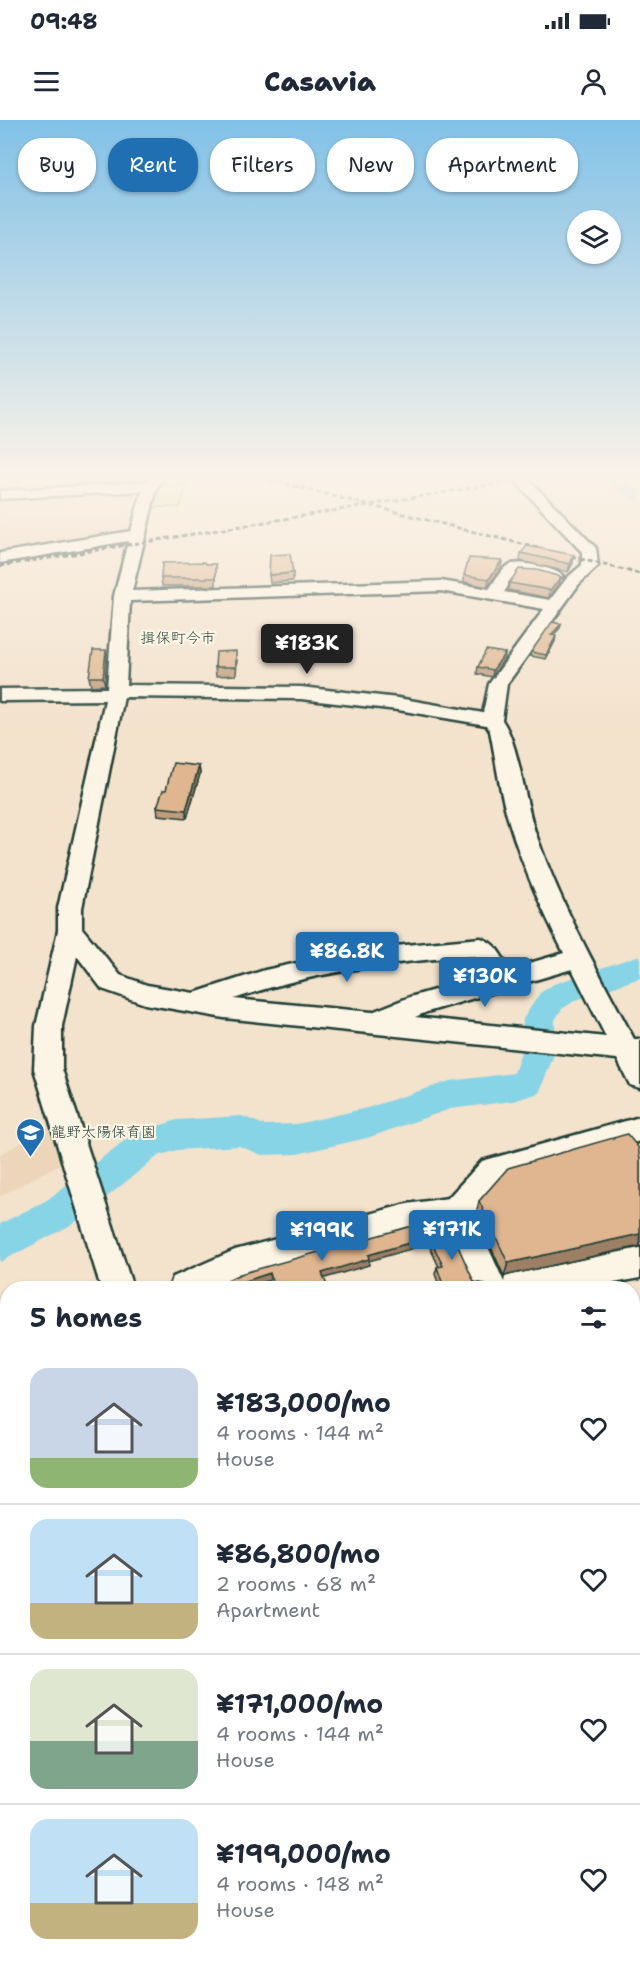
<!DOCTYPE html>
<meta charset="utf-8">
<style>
:root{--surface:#fff;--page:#f2f2f3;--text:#1f2937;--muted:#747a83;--line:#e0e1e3;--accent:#1f6fb2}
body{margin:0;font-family:"Shantell Sans","Klee One",sans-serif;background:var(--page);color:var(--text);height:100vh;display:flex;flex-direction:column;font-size:22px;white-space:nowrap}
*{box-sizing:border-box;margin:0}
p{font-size:20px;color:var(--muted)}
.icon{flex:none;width:33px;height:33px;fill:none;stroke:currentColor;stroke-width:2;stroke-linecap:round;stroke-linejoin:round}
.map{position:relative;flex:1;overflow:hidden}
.side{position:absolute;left:0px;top:1161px;width:640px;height:684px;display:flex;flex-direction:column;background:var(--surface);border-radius:24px 24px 0 0;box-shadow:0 2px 4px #0004}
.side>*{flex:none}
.top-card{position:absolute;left:18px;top:18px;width:604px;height:54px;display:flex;gap:12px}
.fabs{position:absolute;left:567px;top:90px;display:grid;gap:12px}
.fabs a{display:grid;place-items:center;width:54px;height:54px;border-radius:50%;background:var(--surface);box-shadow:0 2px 4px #0004;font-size:30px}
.price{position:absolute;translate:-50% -51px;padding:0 14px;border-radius:6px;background:var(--accent);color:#fff;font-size:20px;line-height:39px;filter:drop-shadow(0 2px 3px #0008)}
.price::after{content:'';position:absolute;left:50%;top:36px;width:18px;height:14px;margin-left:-9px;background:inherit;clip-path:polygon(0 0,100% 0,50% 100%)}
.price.selected{background:#222;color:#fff}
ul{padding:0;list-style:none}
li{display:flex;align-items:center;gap:18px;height:150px;padding:0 30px}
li+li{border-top:2px solid var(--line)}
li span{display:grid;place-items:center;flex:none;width:168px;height:120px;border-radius:18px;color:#555}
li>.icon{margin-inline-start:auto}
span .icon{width:72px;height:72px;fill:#fffc;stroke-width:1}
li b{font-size:26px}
h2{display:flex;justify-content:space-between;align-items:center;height:72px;padding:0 30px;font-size:26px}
.tag{padding:0 21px;border-radius:24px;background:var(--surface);box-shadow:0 2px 4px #0004;font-size:21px;line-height:54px}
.tag.selected{background:var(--accent);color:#fff}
.status{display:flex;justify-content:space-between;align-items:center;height:42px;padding:0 30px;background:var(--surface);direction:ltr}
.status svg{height:16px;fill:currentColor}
header{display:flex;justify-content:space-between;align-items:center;height:78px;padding:0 30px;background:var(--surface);font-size:27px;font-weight:800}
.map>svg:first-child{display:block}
.built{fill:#edd5ba}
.green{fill:#d5e89d;stroke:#7a9268;stroke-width:1.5}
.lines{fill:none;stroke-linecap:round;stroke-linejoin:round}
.river{fill:#87d4e6;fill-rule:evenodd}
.minor-casing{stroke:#1f3d34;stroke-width:5}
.minor{fill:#fcf5e5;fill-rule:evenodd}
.rail{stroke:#1f3d34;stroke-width:3;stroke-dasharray:5 3;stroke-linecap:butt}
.wall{fill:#c09d7c;stroke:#1f3d34;stroke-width:1.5}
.shaded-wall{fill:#9c7f65;stroke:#1f3d34;stroke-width:1.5}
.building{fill:#dfb690;stroke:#1f3d34;stroke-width:1.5}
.labels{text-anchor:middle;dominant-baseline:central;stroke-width:4.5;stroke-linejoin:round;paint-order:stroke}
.far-quarter-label{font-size:15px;fill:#1f3d34;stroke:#fcf5e5}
.poi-label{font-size:15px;fill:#1f3d34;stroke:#fcf5e5;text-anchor:start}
</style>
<div class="status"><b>09:48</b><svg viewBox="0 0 49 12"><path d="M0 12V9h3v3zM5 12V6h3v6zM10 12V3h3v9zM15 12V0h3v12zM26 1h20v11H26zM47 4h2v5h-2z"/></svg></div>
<header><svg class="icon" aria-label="menu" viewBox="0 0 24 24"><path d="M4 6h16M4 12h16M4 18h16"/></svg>Casavia<svg class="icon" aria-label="person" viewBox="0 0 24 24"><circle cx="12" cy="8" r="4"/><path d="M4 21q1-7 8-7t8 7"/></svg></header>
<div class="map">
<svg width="640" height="1845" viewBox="0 0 640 1845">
<rect width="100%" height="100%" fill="#f3e2cc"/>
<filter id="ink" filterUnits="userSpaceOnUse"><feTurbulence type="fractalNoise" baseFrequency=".0167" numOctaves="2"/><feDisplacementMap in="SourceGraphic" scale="12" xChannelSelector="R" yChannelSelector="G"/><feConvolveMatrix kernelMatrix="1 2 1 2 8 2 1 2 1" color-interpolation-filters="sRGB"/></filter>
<g filter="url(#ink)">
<g class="built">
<path d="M0,358H140L126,413L0,433Z"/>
<path d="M50,1008L62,1043L0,1076V1034Z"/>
</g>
<path class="green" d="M159,365H187L180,387H151Z"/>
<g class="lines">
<g class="river">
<path d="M597,358H618L640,371V383Z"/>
<path d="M640,835V858L576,880L562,889L555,900V932L539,973L513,981L450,989L367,1018L297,1034L262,1035L239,1026L177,1030L158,1036L73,1104L0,1142V1104L47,1080L133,1014L177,1000L242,996L264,1005L297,1004L367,988L450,961L514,953L521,932L523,899L540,873L554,864Z"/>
<path d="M0,1552L8,1555V1610L0,1606Z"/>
<path d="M404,1838H472L475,1845H407Z"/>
</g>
<defs>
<g id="minor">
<path d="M150,358H165L157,367L132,471L441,461L489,469C494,463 500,450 507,446C516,439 556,448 563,456L555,461L535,455L517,454L504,472L550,480L567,458L582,445V432L512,358H527L596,428L598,446L579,464L507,564L502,600C519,623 525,686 537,717C562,788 599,853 634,919H640V968L630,965L617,939L224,898L145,884L102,869L77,836L62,906V949L133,1168H101L34,949L36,906L58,810V788L105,580L0,581V569L107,568L114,476L128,421L0,443V433L131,411L142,371L0,379V371L146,362ZM441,471L544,489L489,564L483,593L398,578L301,567L126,565L130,481ZM124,577L301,579L398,590L486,605L490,611C495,635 498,660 504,684C517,735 540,786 564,833L509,849C501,835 496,823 481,818L395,826L330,836L265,850L194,873L147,865L120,855L82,808V788ZM475,836L487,855L410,877L372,892L234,879C311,852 394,841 475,836ZM572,849L606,917L415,897L427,892Z"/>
<path d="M640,997V1021L503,1060L473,1094L504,1162L505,1157L517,1153L640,1128V1158L588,1168H474L447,1106L407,1112L240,1158L219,1168H169L173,1157L235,1130L407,1084L448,1078L482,1041Z"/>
<path d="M8,1530V1580L0,1576V1533Z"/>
<path d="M633,1577L640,1578V1620L633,1619Z"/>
<path d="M0,1672L8,1675V1721L0,1718Z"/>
<path d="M187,1838H243L246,1845H190Z"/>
<path d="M469,1838H529L532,1845H472Z"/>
<path d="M567,1838H615L616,1845H568Z"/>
</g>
</defs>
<use href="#minor" class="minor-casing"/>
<use href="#minor" class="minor"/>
<g class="rail">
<path d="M262,358L640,454"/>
<path d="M0,446L531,358"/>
</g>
</g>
<g class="wall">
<path d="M521,433L574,435L573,443L568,452L520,441Z"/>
<path d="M502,440L501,448L488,467L464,462V455Z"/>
<path d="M206,444H216V466H162L161,458Z"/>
<path d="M293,453V461L270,463L269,455Z"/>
<path d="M561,457L559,464L549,478L508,470L509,463Z"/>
<path d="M561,504L560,508L553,516L555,521L546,539L530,536L531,532Z"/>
<path d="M505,533L504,539L492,557L477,554L478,547Z"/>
<path d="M107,538L105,565L91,566L89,557Z"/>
<path d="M237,540L236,555L216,556L215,547Z"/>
<path d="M199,646L200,654L187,698L158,695L157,687L166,670Z"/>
<path d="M640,1039V1126L504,1156L476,1094L479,1081Z"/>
<path d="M427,1112L474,1162L486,1168H440L435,1154L437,1147H439L426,1119Z"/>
<path d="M8,1368V1425L4,1422L3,1413L0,1414V1371Z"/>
<path d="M0,1458L8,1459V1494L0,1493Z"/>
</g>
<g class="shaded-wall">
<path d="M574,435L573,443L568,452L570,444Z"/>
<path d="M502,440L501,448L488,467L489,459Z"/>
<path d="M561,457L559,464L549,478L550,470Z"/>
<path d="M561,504L560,508L550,519L551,515Z"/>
<path d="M556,516L555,521L546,539V535Z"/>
<path d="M106,530L107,538L105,565L103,557Z"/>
<path d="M505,533L504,539L492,557L493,550Z"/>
<path d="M199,646L200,654L187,698L186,690Z"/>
<path d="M640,1114V1126L504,1156L508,1143Z"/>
<path d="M419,1120L418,1127L369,1141V1145L322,1159V1153L368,1135Z"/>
<path d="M270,1153V1160L244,1168H237L236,1164Z"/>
</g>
<g class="building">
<path d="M527,426L574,435L570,444L521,433Z"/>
<path d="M290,434L293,453L269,455L270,435Z"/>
<path d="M469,438L502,440L489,459L464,455Z"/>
<path d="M205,442L206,444H216V458H161L162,443Z"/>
<path d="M519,449L537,450L561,457L550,470L509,463Z"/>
<path d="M552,502L561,504L551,515L556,516L546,535L531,532Z"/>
<path d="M93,530H106L103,557H89Z"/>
<path d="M486,530L505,533L493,550L478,547Z"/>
<path d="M236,531V547H215L216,532Z"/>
<path d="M173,643L199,646L186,690L157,687L163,670H166Z"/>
<path d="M627,1014L638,1027L640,1039V1114L508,1143L479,1081L508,1048Z"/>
<path d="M448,1104L474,1162L485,1164L486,1168H451V1167L444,1168L437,1147L443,1146L427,1112Z"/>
<path d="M408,1107H413L419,1120L368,1135L369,1139L322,1153L328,1168H274L270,1153L236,1164L238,1168H202L200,1164H219L240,1154Z"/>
<path d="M8,1368V1421L4,1422L3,1409H0V1371Z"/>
<path d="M0,1458L8,1459V1492L0,1491Z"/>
</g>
</g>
<linearGradient id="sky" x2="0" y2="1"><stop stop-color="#81c1e7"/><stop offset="0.58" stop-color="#faf2e8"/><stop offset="1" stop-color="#faf2e8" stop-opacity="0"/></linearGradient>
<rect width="640" height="616" fill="url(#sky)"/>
<defs>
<symbol id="school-pin" viewBox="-11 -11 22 30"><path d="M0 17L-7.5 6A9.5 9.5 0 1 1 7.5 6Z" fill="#1f6fb2" stroke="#fcf5e5"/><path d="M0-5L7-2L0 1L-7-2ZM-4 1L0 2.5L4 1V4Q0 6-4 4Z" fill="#fff"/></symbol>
</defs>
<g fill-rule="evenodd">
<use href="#school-pin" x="14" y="996" width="33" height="45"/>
</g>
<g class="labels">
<g class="far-quarter-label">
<text x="178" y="518">揖保町今市</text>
</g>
<g class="poi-label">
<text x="51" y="1012">龍野太陽保育園</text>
</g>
</g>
</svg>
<div class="fabs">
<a><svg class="icon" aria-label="layers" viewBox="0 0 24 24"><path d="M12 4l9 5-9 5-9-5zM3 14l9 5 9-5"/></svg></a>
</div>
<b class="price selected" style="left:307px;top:555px">¥183K</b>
<b class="price" style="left:347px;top:863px">¥86.8K</b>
<b class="price" style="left:485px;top:888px">¥130K</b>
<b class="price" style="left:452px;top:1141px">¥171K</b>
<b class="price" style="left:322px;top:1142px">¥199K</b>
<div class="top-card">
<a class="tag">Buy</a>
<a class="tag selected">Rent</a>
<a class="tag">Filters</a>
<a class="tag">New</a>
<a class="tag">Apartment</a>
</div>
<section class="side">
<h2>5 homes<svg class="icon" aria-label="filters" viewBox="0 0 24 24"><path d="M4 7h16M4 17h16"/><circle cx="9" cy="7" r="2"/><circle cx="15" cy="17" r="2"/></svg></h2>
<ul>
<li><span style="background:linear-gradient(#c9d6e8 75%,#8fb573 0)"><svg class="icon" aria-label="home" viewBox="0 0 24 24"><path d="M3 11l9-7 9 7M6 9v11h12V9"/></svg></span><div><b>¥183,000/mo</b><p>4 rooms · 144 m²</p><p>House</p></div><svg class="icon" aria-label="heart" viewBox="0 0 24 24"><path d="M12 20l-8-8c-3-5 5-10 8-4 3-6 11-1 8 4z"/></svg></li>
<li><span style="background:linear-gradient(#bfe0f5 70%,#c2b280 0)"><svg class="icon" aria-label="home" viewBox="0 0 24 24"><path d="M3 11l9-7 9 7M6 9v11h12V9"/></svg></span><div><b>¥86,800/mo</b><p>2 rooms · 68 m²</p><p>Apartment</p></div><svg class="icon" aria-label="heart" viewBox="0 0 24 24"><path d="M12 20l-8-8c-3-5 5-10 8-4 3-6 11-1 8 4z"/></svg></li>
<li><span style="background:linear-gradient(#dfe7d0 60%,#7fa58c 0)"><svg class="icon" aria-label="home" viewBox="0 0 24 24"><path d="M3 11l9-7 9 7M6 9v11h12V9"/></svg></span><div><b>¥171,000/mo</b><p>4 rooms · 144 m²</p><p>House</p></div><svg class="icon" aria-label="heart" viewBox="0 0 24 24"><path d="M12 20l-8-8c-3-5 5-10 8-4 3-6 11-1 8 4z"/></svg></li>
<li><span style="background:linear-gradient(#bfe0f5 70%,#c2b280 0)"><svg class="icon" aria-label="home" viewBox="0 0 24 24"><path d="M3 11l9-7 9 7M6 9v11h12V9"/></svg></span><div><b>¥199,000/mo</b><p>4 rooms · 148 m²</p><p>House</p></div><svg class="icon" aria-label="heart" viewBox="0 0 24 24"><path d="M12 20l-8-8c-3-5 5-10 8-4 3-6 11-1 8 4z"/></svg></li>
</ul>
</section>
</div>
